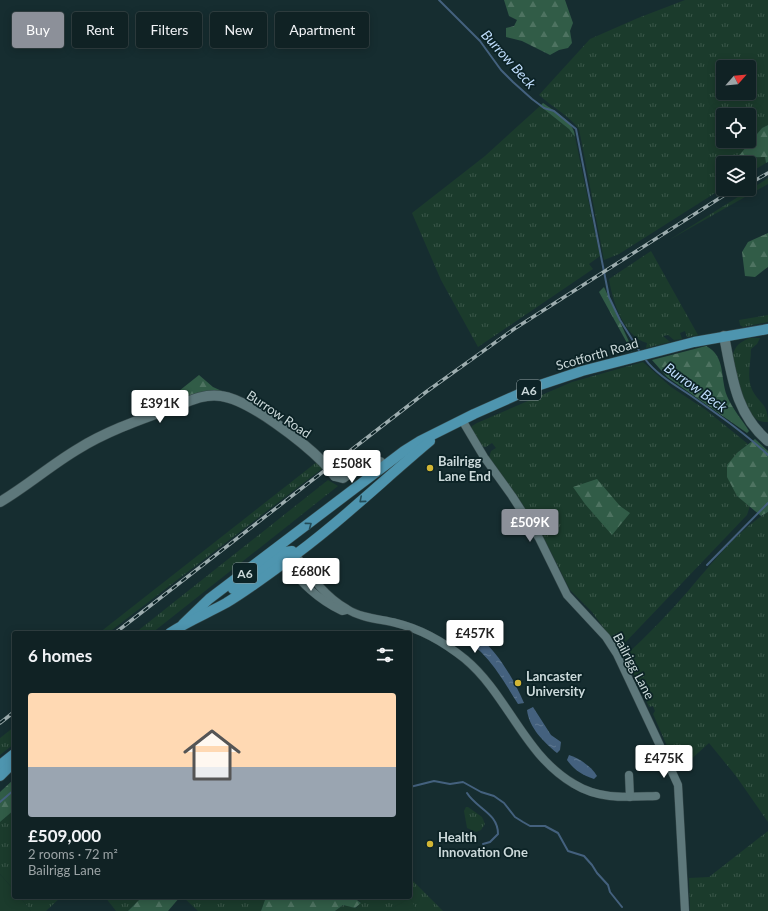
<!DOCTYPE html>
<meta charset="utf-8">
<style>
:root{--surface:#102224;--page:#192a2c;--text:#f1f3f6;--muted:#9ca4a6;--line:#303f41;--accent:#8c9099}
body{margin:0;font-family:Lato,sans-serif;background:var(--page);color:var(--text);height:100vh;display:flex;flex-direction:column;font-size:15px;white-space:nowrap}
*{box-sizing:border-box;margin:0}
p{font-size:13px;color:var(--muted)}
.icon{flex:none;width:22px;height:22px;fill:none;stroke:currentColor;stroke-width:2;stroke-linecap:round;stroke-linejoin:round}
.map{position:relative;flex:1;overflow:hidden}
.panel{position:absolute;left:12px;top:631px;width:400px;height:268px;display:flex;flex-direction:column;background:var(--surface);border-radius:4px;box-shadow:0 2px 10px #0003,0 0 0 1px var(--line)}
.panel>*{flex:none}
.guide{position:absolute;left:12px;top:12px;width:400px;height:36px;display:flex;gap:8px}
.needle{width:26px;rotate:63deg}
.tools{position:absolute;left:716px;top:60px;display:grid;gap:8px}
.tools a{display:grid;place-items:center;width:40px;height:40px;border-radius:4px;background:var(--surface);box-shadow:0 2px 10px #0003,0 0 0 1px var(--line);font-size:20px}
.price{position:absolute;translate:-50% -34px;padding:0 9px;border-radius:4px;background:#fff;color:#222;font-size:13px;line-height:26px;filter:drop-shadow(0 1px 2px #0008)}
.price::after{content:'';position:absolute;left:50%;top:24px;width:12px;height:9px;margin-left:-6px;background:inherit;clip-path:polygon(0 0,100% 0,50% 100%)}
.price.on{background:var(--accent);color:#fff}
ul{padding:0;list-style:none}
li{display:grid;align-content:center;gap:8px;height:212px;padding:0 16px}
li+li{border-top:1px solid var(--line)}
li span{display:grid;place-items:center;height:124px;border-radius:4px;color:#555}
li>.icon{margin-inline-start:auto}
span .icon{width:72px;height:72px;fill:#fffc;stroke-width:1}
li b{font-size:17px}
h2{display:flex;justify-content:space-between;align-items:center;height:48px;padding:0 16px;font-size:17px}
.chip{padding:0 14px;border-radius:4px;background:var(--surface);box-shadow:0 2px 10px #0003,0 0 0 1px var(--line);font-size:14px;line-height:36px}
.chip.on{background:var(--accent);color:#fff}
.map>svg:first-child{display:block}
.grass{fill:url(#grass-tufts);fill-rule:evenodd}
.forest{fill:url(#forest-firs)}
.pitch{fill:#1b3b2c}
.water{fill:url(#water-ripples)}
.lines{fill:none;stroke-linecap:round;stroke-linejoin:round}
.stream{stroke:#44617e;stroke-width:2}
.minor-casing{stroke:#35484a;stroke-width:9}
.tertiary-casing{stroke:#35484a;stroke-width:11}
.primary-casing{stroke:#35484a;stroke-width:11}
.minor{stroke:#5e787b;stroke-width:8}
.tertiary{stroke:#5e787b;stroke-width:10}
.primary{stroke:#4e95af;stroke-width:10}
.rail-casing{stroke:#9dadaf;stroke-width:3.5}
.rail{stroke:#0c2326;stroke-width:2;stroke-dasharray:6;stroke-linecap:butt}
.tertiary-bridge-casing{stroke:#35484a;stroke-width:11;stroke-linecap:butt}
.tertiary-bridge{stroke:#5e787b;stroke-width:10}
.oneway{stroke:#234b56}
.poi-dot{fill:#d3b635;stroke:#0c2326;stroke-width:1.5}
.labels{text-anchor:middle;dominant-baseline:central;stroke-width:3.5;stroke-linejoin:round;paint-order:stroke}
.shield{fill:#0c2326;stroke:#92a2a4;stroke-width:1}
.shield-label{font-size:12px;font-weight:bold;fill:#cbd9da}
.street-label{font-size:13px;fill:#cbd9da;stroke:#0c2326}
.poi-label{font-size:13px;font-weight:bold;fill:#cbd9da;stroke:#0c2326;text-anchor:start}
.water-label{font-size:14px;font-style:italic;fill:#c0defd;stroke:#0c2326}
</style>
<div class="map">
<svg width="768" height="911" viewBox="0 0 768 911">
<defs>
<pattern id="grass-tufts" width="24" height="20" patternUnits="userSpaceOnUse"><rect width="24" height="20" fill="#1b3b2c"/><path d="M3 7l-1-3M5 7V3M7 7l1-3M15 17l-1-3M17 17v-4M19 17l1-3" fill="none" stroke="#3b574a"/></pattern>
<pattern id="forest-firs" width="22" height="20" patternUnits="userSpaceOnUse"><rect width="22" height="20" fill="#315c47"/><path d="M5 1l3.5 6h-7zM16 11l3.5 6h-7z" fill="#4e7361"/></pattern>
<pattern id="water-ripples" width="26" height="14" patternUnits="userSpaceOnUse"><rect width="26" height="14" fill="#44617e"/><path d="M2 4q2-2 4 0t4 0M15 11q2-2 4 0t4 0" fill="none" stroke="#5e7790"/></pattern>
</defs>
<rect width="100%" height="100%" fill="#162d30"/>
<g class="grass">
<path d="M685,0H768V125L762,128L738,158L765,157L766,163L749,173V163H723V188L619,254L604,260L579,129C568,115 552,107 539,95L590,39L638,18ZM723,67H749V93H723ZM723,115H749V141H723Z"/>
<path d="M540,106L569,129L575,137L600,256L589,264L593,269L478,347L441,280L412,213L485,156Z"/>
<path d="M768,178V184L669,240L765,180Z"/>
<path d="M651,251L698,335L687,337L685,331L680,333L682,339L674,340L668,335L663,336L670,342L646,348L647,343C624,337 612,300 609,279Z"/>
<path d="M768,315V322L743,327L740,325L739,320Z"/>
<path d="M749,338H760L757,344L751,349C751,362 747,374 751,387C757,403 768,402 768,422C764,422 760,422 756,419C745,409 730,370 733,355C735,345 741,342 749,338Z"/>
<path d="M643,362L671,387L706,410L748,444L738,452L737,496L750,506L747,515L619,649L592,612L570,590L542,534L489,458L491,451L496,448L492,443L486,447L479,446L471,430L472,426L477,423L572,382Z"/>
<path d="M318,461L323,468L108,633H99Z"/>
<path d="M328,480L338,486L152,633H135Z"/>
<path d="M768,512V822L736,776L709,743L678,771L653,714L655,711L653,706L649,707L625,656C648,635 669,613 689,590C712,563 738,530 768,512Z"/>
<path d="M14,727V744L0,755V738Z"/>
<path d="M466,807H468L482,817L485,824L481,830L476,832L467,828L464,811Z"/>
<path d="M14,810V890L0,874V822Z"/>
<path d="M768,831V911H690L689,878L709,877Z"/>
<path d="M410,878L443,911H335L343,905L356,908L361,902L353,897H410Z"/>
<path d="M20,897H61L46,911H31Z"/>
<path d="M105,897H142L128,911H116Z"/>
<path d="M183,897H266L261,911H198Z"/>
</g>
<g class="forest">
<path d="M504,0H565L573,23L570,31L572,43L568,48L559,50L550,55L522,41L506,37V28L514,26L517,20L509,16Z"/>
<path d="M543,103C554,111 575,122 575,137L569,129L540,106Z"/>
<path d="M768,125V162L766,163L765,157L737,158L762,128Z"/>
<path d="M768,233V267L755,277L745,276L742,252L748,242Z"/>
<path d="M604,287L631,346L632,352L599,292Z"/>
<path d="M706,346C726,356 720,378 727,396C732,408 742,420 749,431L747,433L667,377L652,360Z"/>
<path d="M199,375L213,387L224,392L179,400L159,407Z"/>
<path d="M755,439L768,451V512L761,516L737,496L727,477V465L738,452Z"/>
<path d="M597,479L620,506L630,513L612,535L585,504L573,487Z"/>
<path d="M14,779V810L0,822V792Z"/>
<path d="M142,897H180L168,911H128Z"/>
<path d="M266,897H353L361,903L355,908L343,905L335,911H261Z"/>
</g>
<g class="pitch">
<path d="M0,874L14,890V897H20L31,911H0Z"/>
<path d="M410,898L417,911H387Z"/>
</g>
<g class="water">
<path d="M451,622C487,632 510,671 524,703L518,704C498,672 485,647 448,629Z"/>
<path d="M533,707L551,735L561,742L560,750L557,753C544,742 529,728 527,710Z"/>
<path d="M569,755C579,758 592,767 597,776L594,779C582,775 574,770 567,760Z"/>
</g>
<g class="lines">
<g class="stream">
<path d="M439,0L480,41L501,70L513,82L532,99L544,108L554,111L576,129L609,297L620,320L640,352"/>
<path d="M645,359C656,374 675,385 690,395C717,414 745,433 768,455"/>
<path d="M707,565L768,503"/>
<path d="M410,787L434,781L450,784L463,782L481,792L494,796L504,803L515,817L523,822L530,826H545L558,833L568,851L584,856L592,865L597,873L608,885L610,892L622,907"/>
<path d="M467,793C477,809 498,813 498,834L490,842L483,844"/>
<path d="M0,802L14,790"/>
</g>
<defs>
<g id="minor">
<path d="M462,420L484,457L512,496L539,538L567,595L606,637L617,654L656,737L678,785L685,911"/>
<path d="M295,554C310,575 324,596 347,609C361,618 380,619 396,623C421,629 445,643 465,659C508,695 524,755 574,784C600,800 627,797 656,796"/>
<path d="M285,563C302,583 317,599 342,611L346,610"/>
<path d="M629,775L630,797"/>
</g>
<g id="tertiary">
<path d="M724,336C732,376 735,413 768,441"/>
<path d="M335,476L343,478C354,469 364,458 380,462L384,466"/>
<path d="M0,502C27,486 51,465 78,449C107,431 139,420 172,408C187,402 204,393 221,396C250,400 303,442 324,463"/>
</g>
<g id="primary">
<path d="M233,589L285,552L292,551L295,554"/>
<path d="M183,624L209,599L404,451L420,441L474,414L537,386L582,371L694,342L768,329"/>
<path d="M170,633C188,621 208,613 226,603C246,591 265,577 284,563C336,526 381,482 430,441"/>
<path d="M0,765L14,754"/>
<path d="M0,776L14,762"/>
</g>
</defs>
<use href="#minor" class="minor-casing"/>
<use href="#tertiary" class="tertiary-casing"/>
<use href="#primary" class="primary-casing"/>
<use href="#minor" class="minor"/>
<use href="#tertiary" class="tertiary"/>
<use href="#primary" class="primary"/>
<defs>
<g id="rail">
<path d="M749,184L768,173"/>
<path d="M115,633L426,392L514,329L734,189"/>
<path d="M0,723L14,712"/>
</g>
</defs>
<use href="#rail" class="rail-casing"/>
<use href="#rail" class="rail"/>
<defs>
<path id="tertiary-bridge" d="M324,463L335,476"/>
</defs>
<use href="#tertiary-bridge" class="tertiary-bridge-casing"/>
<use href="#tertiary-bridge" class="tertiary-bridge"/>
</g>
<defs><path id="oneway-chevron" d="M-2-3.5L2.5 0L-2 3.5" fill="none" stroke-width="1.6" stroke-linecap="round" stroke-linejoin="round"/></defs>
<g class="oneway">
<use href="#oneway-chevron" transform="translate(362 500) rotate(139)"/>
<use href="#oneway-chevron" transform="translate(309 525) rotate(-37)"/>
</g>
<g class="poi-dot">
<circle cx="430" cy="468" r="4"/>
<circle cx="518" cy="683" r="4"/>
<circle cx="430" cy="844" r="4"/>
</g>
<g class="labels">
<g class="shield">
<rect x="517" y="380" width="24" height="20" rx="3"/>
<rect x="233" y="563" width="24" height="20" rx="3"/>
</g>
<g class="shield-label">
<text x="529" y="390">A6</text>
<text x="245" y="573">A6</text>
</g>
<g class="street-label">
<text transform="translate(597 354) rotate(-16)">Scotforth Road</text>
<text transform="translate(279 414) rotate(34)">Burrow Road</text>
<text transform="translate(634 666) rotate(62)">Bailrigg Lane</text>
</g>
<g class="poi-label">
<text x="438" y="461">Bailrigg<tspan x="438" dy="15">Lane End</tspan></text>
<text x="526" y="676">Lancaster<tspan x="526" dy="15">University</tspan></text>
<text x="438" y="837">Health<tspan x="438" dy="15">Innovation One</tspan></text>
</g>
<g class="water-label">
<text transform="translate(509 59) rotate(48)">Burrow Beck</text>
<text transform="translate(696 387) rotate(36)">Burrow Beck</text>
</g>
</g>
</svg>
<div class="tools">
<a><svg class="needle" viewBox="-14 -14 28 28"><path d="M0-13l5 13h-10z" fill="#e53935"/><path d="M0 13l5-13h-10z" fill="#9ca4a6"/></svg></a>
<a><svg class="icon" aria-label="locate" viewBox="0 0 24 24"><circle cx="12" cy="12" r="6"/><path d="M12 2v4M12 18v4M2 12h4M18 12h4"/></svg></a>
<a><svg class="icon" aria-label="layers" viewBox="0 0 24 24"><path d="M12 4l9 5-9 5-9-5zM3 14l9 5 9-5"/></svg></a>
</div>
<b class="price" style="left:160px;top:424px">£391K</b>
<b class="price" style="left:352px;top:484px">£508K</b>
<b class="price on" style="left:530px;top:543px">£509K</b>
<b class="price" style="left:311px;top:592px">£680K</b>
<b class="price" style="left:475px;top:654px">£457K</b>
<b class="price" style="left:664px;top:779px">£475K</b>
<div class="guide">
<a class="chip on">Buy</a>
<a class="chip">Rent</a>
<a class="chip">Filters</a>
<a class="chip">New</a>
<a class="chip">Apartment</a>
</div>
<section class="panel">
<h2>6 homes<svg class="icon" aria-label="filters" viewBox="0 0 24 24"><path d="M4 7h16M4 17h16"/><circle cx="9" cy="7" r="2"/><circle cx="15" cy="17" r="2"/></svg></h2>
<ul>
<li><span style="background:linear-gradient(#ffd9b3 60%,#9aa5b1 0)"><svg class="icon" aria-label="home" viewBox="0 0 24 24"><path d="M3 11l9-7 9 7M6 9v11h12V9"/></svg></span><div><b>£509,000</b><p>2 rooms · 72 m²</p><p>Bailrigg Lane</p></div></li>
</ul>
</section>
</div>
